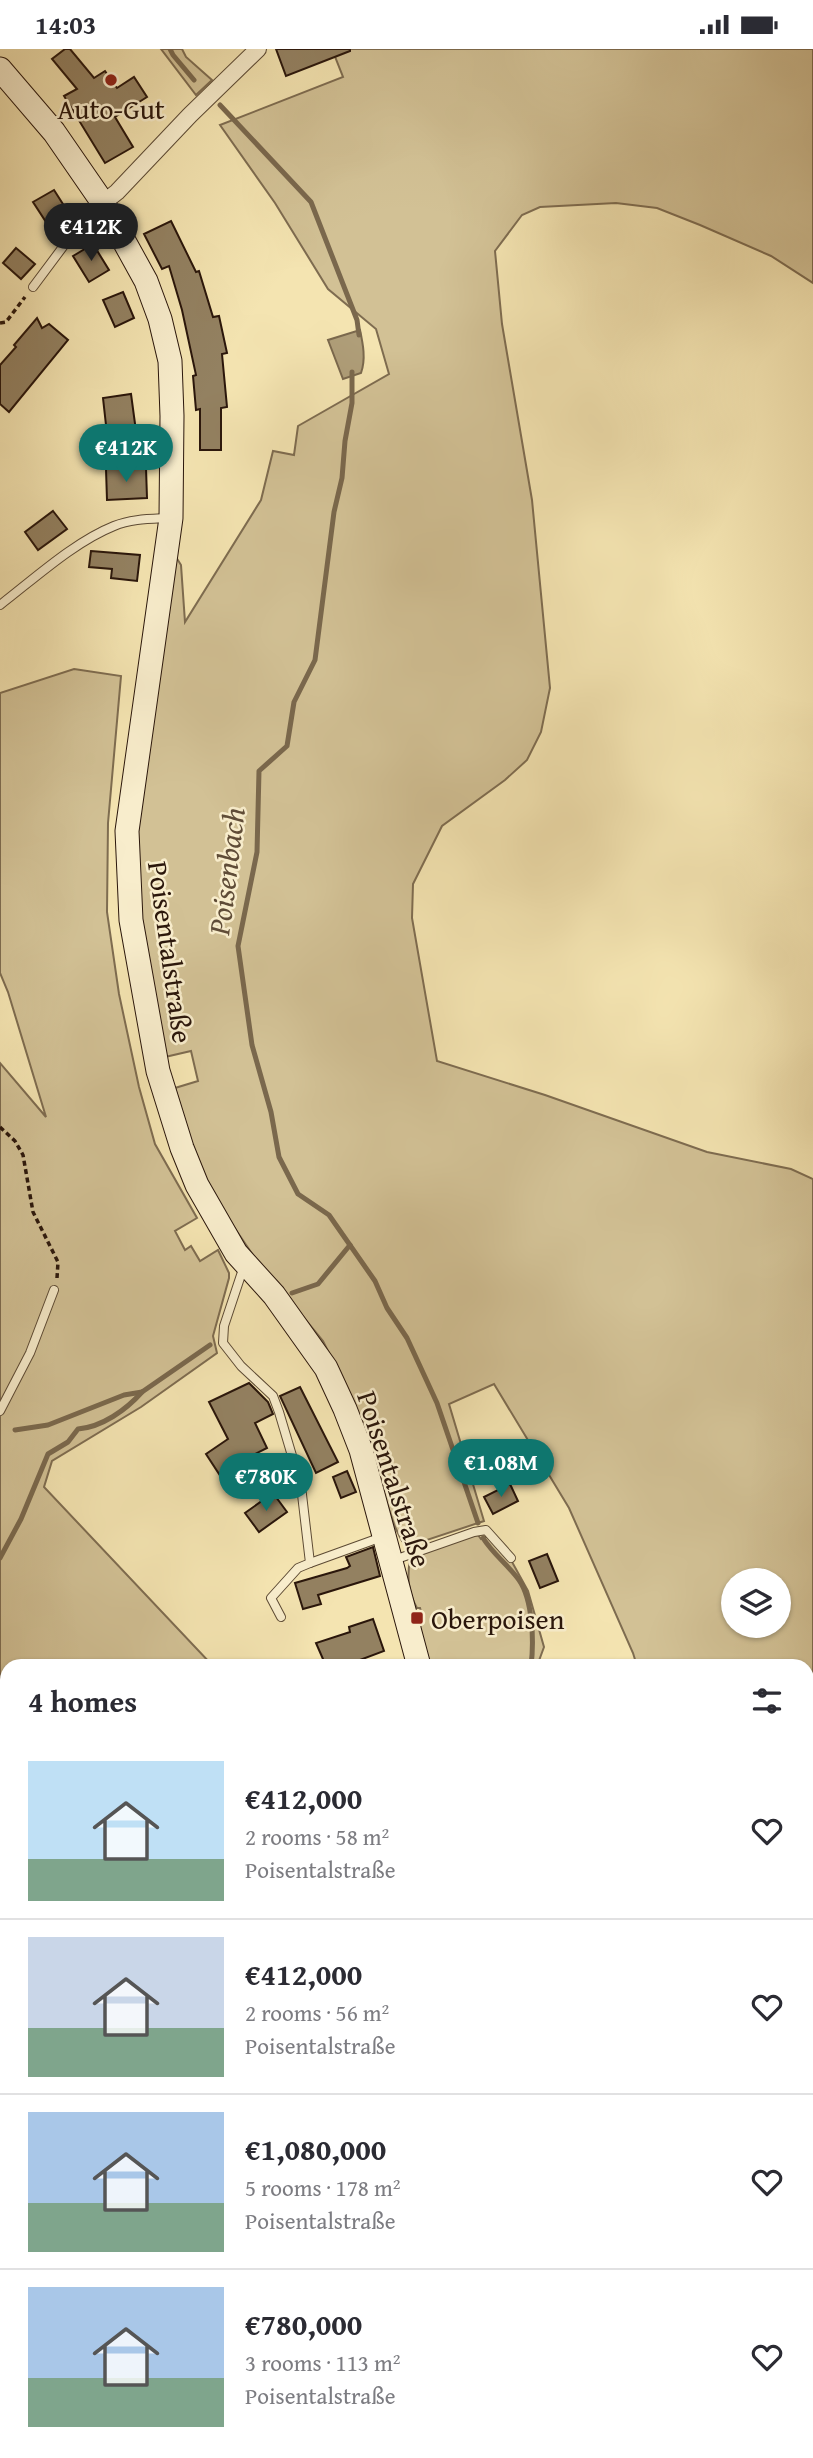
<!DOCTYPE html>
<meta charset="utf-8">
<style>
:root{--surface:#fff;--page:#f7f7f7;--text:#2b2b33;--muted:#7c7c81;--line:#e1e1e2;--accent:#0f766e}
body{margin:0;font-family:"Gentium Book Plus",serif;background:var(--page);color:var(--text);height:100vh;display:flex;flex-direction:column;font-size:26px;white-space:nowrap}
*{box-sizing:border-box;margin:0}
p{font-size:23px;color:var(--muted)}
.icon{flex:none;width:38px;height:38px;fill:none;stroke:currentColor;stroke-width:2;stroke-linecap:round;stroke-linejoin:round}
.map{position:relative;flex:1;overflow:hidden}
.drawer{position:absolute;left:0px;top:1610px;width:814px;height:800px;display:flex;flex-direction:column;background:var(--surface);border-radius:21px 21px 0 0;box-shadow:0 2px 5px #0004}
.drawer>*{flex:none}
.buttons{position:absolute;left:721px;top:1519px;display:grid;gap:14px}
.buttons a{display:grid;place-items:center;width:70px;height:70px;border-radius:50%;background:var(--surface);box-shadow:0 2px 5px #0004;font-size:35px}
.price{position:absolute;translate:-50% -60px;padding:0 16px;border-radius:24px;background:var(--accent);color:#fff;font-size:23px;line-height:46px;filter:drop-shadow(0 2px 4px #0008)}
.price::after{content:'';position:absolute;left:50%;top:42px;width:21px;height:16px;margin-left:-10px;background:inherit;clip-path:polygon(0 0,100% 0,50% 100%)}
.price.current{background:#222;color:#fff}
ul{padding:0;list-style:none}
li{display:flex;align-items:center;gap:21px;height:175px;padding:0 28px}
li+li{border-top:2px solid var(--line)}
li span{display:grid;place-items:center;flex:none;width:196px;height:140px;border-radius:0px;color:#555}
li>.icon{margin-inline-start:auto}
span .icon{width:84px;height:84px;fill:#fffc;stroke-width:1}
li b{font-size:30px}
h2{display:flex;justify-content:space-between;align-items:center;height:84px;padding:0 28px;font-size:30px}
.status{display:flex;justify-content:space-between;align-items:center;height:49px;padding:0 35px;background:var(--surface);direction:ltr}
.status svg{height:19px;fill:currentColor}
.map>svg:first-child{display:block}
.green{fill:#d2c195;stroke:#7e6c50;stroke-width:2;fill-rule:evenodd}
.water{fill:#af9e79;stroke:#7a684d;stroke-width:2}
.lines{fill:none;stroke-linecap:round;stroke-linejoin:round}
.stream{stroke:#7a684d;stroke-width:5}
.building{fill:#938161;stroke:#2a160b;stroke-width:2}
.lane-casing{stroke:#5c4a34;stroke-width:10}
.street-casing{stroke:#5c4a34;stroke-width:18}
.secondary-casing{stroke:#2a160b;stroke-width:25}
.path{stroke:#2a160b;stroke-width:3.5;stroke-dasharray:5 3.5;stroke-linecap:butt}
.lane{stroke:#f8edcc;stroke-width:8}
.street{stroke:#f8edcc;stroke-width:16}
.secondary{stroke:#f8edcc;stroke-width:23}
.poi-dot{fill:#8f2418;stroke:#f8edcc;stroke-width:2.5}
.labels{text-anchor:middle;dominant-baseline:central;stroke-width:5;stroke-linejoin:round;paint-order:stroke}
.poi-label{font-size:28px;fill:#2a160b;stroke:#f8edcc}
.street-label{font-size:28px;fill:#2a160b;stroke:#f8edcc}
.water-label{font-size:30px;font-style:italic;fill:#5f4c37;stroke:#f8edcc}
</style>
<div class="status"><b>14:03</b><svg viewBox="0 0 49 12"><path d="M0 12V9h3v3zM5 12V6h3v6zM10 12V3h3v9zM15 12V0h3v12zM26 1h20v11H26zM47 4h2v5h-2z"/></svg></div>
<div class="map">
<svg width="813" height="2409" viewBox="0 0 813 2409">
<rect width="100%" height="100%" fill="#f4e4b1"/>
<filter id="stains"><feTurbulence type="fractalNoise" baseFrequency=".00286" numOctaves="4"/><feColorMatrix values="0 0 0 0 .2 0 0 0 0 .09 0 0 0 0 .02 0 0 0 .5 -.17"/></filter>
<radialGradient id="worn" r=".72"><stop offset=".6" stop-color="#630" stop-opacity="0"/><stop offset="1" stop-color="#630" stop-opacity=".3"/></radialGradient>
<g class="green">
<path d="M161,0H182L186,8L212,31L196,46Z"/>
<path d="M332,0H813V234L771,207L700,176L657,159L616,154L540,158L522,166L495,202L502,275L532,451L550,639L541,683L527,711L505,731L442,777L413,835L412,869L437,1012L545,1046L707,1103L791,1120L813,1130V2234L807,2217V1617H637L633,1604L569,1459L494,1335L449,1355L484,1472L409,1497L402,1492L395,1478L350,1346L323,1292L255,1209L221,1159L197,1112L175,1039L198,1032L191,1002L165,1008L145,902L139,841L137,779L176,508L181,516L185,573L261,451L273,402L294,406L298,377L389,325L376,280L328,240L275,154L220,76L343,28ZM733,1531H779V1577H733Z"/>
<path d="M74,620L121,627L108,774L107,863L119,945L139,1038L155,1095L197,1169L175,1182L185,1201L191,1197L200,1212L218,1201L229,1224V1229L213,1287L217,1304L141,1358L52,1412L44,1438L213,1617H7V2403H732L733,2409H0V1014L46,1068L8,943L0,924V644Z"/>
<path d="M478,1486L481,1490L488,1487L511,1511L528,1542L544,1598L537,1617H427L419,1585L422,1566L420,1559H417C408,1543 407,1528 410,1510L463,1488Z"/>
</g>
<path class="water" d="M360,281C363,295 366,310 361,324L343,330L328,291Z"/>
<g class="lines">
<g class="stream">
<path d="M170,0L173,6L194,31"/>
<path d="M220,56L311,153L357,271L359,286"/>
<path d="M352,323V354L345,392L342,429L334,463L315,611L294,653L287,697L259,722L257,803L238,897L252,996L271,1063L279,1108L298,1145L329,1166L375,1232L387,1259L407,1289L437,1354L478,1474"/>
<path d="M292,1244L318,1235L350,1196"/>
<path d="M15,1381L48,1376L124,1346L142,1343L210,1296"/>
<path d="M483,1489C493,1505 508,1516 519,1531C533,1551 534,1593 531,1617"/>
<path d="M0,1509L21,1470L48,1405L68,1393L78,1380C102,1378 126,1361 142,1343"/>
<path d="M698,2403V2409"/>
</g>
</g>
<g class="building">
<path d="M65,0H70L94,29L105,22L117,39L134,28L147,48L115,68L133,98L105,114L64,47L77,40L52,10Z"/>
<path d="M276,0H350V2L286,27Z"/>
<path d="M54,141L68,163L48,176L33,153Z"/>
<path d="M171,172L196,223L199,222L213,268L219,267L227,304L222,305L227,358L221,359V401H200V360L196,361L193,327L196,326L182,261L169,217L162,220L144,185Z"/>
<path d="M93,195L109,221L89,233L73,207Z"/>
<path d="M16,199L35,215L21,230L3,214Z"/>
<path d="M123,243L134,269L115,278L103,251Z"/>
<path d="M37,269L42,279L49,275L68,291L9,363L0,355V316L16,298L14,296Z"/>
<path d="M131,345L136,382L107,385L103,349Z"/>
<path d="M146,419L147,449L107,451L106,420Z"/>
<path d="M53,462L67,480L38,501L25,483Z"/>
<path d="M91,502L140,506L137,532L111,529L112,520L89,518Z"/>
<path d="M249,1334L268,1353L273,1365L255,1374L267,1399L239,1413L243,1418L223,1431L206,1405L228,1390L209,1353Z"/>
<path d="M300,1338L338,1413L316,1424L280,1347Z"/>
<path d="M347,1422L356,1443L341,1449L333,1428Z"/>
<path d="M510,1435L518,1452L493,1465L484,1448Z"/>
<path d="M273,1444L287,1463L259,1483L245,1464Z"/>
<path d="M373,1498L380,1527L318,1546L321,1555L303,1560L295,1534L347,1519L350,1517L346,1508Z"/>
<path d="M547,1505L558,1532L540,1539L529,1512Z"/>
<path d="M373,1570L384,1602L344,1617H326L316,1594L350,1583L349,1578Z"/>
</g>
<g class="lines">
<defs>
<g id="lane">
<path d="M33,238L80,175L100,156"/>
<path d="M0,556C34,530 74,493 114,477C131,470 149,470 168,469"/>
<path d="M244,1217L224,1277L223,1294L241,1317L273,1347L279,1363L301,1437L310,1514L298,1519L271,1549L281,1568"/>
<path d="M0,1362L30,1304L54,1241"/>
<path d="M394,1511L474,1483L486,1481L511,1509"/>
<path d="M310,1514L382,1488"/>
<path d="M807,2242L813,2257"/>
<path d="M165,2409L171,2403"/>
</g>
<path id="street" d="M103,154L117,143L190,66L258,0"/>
<g id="secondary">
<path d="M0,20L54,83L103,154L146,232L160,270L170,312L172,367L171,469L127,782L131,871L158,1022L182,1099L197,1136L236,1204L274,1246L326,1319L345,1360L361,1401L419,1617"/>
<path d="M807,2360L813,2373"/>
</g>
</defs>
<use href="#lane" class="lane-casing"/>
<use href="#street" class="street-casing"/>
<use href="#secondary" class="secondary-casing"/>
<g class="path">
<path d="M0,274L6,273L25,248"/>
<path d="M0,1078L15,1092L23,1106L33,1163L58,1213L57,1229"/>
<path d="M0,1649L7,1646"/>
<path d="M0,2363L7,2368"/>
<path d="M52,2403L63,2409"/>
</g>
<use href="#lane" class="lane"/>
<use href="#street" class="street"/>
<use href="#secondary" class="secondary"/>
</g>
<g class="poi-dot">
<circle cx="111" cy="31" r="7"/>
<rect x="410" y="1562" width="14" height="14" rx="3.5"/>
</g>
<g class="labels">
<g class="poi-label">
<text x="111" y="59">Auto-Gut</text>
<text x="431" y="1569" text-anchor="start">Oberpoisen</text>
</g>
<g class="street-label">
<text transform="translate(171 903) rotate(82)">Poisentalstraße</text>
<text transform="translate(395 1430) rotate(72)">Poisentalstraße</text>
</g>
<g class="water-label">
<text transform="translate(226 822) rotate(-83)">Poisenbach</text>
</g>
</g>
<rect width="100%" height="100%" filter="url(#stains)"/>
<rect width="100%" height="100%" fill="url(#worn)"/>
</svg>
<div class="buttons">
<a><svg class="icon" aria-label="layers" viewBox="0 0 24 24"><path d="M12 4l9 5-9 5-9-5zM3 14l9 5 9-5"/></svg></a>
</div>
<b class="price current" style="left:91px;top:214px">€412K</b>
<b class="price" style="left:126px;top:435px">€412K</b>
<b class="price" style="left:501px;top:1450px">€1.08M</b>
<b class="price" style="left:266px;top:1464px">€780K</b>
<section class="drawer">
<h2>4 homes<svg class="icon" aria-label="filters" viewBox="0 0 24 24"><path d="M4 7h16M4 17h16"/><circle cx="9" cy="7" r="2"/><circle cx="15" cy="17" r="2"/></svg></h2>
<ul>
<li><span style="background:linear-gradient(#bfe0f5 70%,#7fa58c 0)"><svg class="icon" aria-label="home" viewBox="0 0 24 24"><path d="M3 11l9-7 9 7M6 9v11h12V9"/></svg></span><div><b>€412,000</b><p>2 rooms · 58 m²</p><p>Poisentalstraße</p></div><svg class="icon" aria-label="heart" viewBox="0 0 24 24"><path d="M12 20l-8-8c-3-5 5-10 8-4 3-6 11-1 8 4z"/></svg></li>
<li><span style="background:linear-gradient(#c9d6e8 65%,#7fa58c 0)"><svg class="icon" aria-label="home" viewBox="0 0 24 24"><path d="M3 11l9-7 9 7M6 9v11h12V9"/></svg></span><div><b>€412,000</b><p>2 rooms · 56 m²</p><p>Poisentalstraße</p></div><svg class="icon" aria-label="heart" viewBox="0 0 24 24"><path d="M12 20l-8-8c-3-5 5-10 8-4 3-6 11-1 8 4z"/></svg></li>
<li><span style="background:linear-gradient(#a9c7e8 65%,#7fa58c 0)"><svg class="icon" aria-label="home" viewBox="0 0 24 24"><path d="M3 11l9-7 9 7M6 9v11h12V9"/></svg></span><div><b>€1,080,000</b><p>5 rooms · 178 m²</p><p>Poisentalstraße</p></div><svg class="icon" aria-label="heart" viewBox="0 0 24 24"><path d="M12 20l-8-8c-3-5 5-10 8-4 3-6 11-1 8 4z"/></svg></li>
<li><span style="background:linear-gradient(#a9c7e8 65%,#7fa58c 0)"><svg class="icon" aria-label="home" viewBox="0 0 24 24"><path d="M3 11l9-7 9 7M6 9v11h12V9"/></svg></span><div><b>€780,000</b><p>3 rooms · 113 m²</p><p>Poisentalstraße</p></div><svg class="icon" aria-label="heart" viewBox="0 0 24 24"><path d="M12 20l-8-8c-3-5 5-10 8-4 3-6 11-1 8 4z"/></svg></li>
</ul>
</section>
</div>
